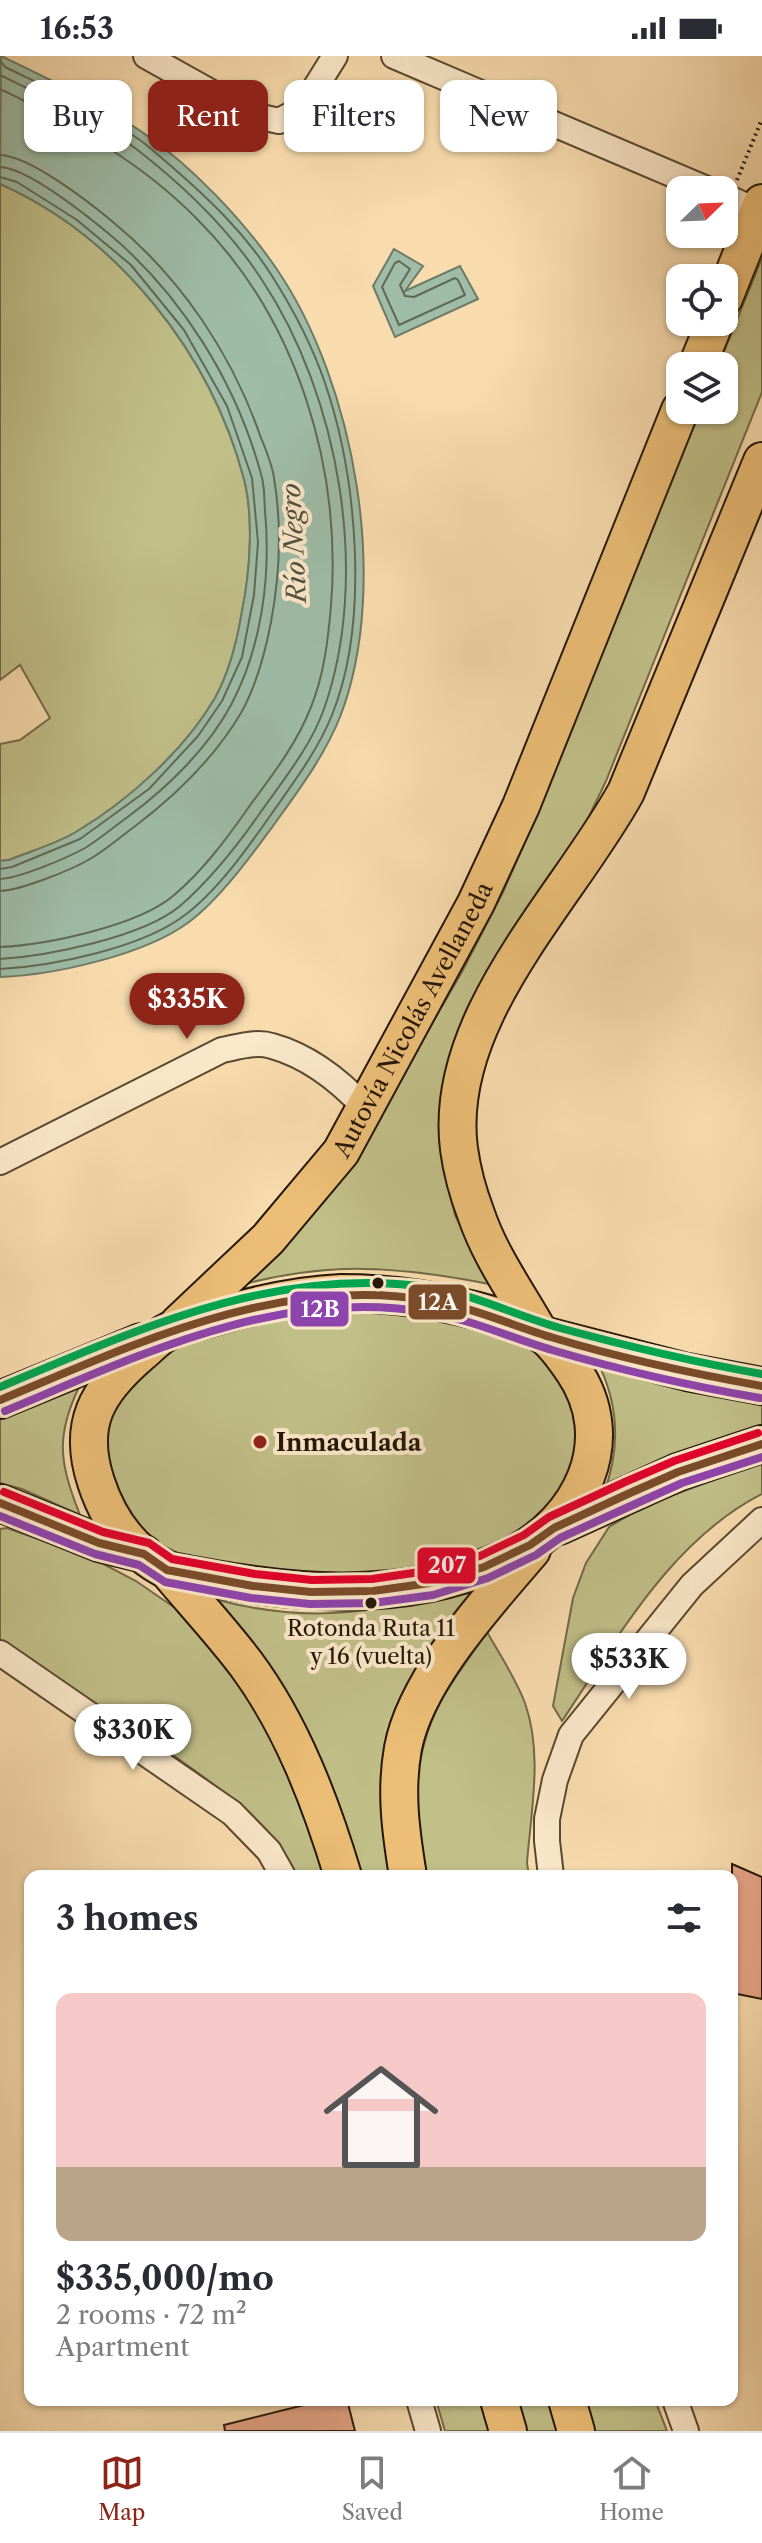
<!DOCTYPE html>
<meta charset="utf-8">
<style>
:root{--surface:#fff;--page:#f7f7f7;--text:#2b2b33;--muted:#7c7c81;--line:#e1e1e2;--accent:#8f2418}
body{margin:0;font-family:"Libre Caslon Text",serif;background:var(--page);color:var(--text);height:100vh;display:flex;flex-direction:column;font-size:30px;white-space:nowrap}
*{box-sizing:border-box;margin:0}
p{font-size:26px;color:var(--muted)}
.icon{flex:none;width:44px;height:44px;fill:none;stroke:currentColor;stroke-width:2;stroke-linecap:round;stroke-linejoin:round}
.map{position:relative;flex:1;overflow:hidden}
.panel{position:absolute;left:24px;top:1814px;width:714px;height:536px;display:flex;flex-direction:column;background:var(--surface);border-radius:16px;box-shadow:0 2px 6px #0004}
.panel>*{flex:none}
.banner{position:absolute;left:24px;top:24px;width:714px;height:72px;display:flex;gap:16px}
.needle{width:52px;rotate:67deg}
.buttons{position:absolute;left:666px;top:120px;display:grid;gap:16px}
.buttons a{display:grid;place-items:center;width:72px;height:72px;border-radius:16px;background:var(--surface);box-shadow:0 2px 6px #0004;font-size:40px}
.price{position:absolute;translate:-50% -68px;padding:0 18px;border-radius:28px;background:#fff;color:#222;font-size:26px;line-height:52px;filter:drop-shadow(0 2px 4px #0008)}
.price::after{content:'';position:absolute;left:50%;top:48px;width:24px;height:18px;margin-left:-12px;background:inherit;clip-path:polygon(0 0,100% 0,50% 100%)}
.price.active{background:var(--accent);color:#fff}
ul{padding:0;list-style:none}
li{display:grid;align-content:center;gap:16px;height:424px;padding:0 32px}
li+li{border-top:2px solid var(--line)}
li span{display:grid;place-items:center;height:248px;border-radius:16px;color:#555}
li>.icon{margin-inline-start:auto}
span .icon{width:144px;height:144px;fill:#fffc;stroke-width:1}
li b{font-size:34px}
h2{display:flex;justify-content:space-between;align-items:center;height:96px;padding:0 32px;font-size:34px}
.pill{padding:0 28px;border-radius:16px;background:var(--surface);box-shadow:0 2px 6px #0004;font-size:28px;line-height:72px}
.pill.active{background:var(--accent);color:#fff}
.status{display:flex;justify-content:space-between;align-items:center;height:56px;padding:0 40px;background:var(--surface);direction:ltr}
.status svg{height:22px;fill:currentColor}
.tabs{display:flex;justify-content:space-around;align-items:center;height:112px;border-top:2px solid var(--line);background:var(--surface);font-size:22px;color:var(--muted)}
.tabs a{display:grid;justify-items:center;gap:4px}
.tabs .active{color:var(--accent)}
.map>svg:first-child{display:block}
.green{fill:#c1bf88;stroke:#726a47;stroke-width:2}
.water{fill:#9ebca7;stroke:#6d7a67;stroke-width:2}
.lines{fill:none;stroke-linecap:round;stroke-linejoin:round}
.shore{stroke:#616956;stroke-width:2}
.building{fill:#e7a588;stroke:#241606;stroke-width:2}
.minor-casing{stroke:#594830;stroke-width:28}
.highway-casing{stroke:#241606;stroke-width:40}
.path{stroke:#241606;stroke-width:4;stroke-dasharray:2 4;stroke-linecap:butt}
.minor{stroke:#fbe8ca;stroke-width:24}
.highway{stroke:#ecbe77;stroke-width:36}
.bus-1-casing{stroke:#fbe8ca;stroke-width:14}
.bus-2-casing{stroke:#fbe8ca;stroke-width:14}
.bus-3-casing{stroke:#fbe8ca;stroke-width:14}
.bus-4-casing{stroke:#fbe8ca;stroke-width:14}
.bus-1{stroke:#7a4b2a;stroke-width:8}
.bus-2{stroke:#8e44ad;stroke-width:8}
.bus-3{stroke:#e4002b;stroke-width:8}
.bus-4{stroke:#00a651;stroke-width:8}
.bus-dot{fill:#241606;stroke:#fbe8ca;stroke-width:3}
.poi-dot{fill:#8f2418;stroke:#fbe8ca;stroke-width:3}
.labels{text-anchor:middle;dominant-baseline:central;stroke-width:8;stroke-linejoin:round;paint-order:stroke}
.bus-label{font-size:22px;fill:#241606;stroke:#fbe8ca}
.street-label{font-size:24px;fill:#241606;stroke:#fbe8ca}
.poi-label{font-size:24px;font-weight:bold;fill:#241606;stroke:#fbe8ca;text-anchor:start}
.water-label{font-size:26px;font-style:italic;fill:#4f503e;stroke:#fbe8ca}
.line-badge{stroke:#fbe8ca;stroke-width:3}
.badge-label{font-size:22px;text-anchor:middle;font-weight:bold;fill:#fff}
</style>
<div class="status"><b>16:53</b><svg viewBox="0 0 49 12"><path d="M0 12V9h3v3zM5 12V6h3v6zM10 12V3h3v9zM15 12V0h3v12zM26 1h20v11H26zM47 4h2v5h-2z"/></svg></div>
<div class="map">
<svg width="762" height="2375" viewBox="0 0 762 2375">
<rect width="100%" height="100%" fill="#f9dcae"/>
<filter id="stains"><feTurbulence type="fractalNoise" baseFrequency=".0025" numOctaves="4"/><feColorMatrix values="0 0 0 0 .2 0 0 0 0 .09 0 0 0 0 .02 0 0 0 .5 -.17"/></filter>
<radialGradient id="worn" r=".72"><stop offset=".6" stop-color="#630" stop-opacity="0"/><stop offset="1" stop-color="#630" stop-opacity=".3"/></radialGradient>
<g class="green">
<path d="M0,128C119,181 211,298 244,423C254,462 250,516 242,556C237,586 230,615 215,642C185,694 128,745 76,776C56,788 31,795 9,804L0,805V688L20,684L50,662L20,609L0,624Z"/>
<path d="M762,202V336L606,725L582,775L523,872L447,1121L455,1159L489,1228C398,1210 328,1205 237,1230L419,990L463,914L503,836L537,759L700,354H724V310H718Z"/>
<path d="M393,1250L536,1289L577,1351V1411L542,1460L499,1487L446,1507L415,1514L318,1524L181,1499L158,1487L139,1471L113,1436L105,1380L110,1361L127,1328L177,1289L256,1261Z"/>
<path d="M596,1303L762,1335V1377L603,1439C621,1393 619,1347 596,1303Z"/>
<path d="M81,1327C55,1379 59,1406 80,1459L22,1433L0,1427V1354Z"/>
<path d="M762,1406V1438C670,1485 618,1582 562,1665L553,1650L573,1542L586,1507L609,1471L644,1450Z"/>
<path d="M7,1472L94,1503L136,1525L178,1554L261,1649L332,1820H297C274,1769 224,1736 180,1704C122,1662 60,1626 0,1586V1473Z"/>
<path d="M478,1527C467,1547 450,1562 437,1580C380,1659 371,1728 395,1820H356L210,1542C311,1570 380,1557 478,1527Z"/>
<path d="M487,1576C500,1599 516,1623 525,1647C543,1698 531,1754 527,1807L529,1820H422C414,1761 411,1703 439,1649C452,1623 471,1600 487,1576Z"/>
<path d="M436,2344H486L494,2375H445Z"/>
<path d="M515,2344H555L564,2375H524Z"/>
<path d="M579,2344H655L667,2375H588Z"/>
</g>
<g class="water">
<path d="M1,0C49,23 98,46 142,76C191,109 243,164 276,212C355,327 391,529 340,661C324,701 298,735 273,770C251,800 219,844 189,866C145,899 54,919 0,921V805L9,804C31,795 56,788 76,776C128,745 185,694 215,642C230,615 237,586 242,555C250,516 254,462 244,423C211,298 119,181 0,128Z"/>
<path d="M394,193L423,210L405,235L460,210L478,243L395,281L373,230Z"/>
</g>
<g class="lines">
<g class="shore">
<path d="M0,4L5,11C50,33 96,54 137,82C149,90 160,101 171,110C209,143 245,177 272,220C293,253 312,289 325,327C357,421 370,565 332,659C317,696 293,727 270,760C247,793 217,835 185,859C142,892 53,910 0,913"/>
<path d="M0,19C45,42 95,62 135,92C183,129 229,173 262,224C339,340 371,519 324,653C310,692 283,724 260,757C237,790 211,823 180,850C143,881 48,900 0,903"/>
<path d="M0,33C72,68 140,105 196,162C297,262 342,411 331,550C328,584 324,619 311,651C297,687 274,717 251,748C228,781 203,815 173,840C137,870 46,889 0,891"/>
<path d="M0,99C30,100 89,146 113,166C181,222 232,298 261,382C266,394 272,408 274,422C282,470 280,518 271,566C265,598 257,628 241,657C215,701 175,740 134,771C120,781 106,794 90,803C71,814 22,834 0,835"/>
<path d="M0,111C27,112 86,159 108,177C181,238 236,326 261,418C265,430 264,443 265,455C271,519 262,591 231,649C208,692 168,731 129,760C115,770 100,783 85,792C67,802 20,822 0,823"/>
<path d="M0,121L17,126L77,164L131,209L184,274L227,350L252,422L258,486L254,539L242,601L222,645L198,680L149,733L80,783L12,811L0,813"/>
<path d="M399,205L410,213L400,229L405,240L414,241L455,222L458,224L465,239L399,269L382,231L395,207Z"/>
</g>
</g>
<g class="building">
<path d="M732,1808L762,1821V1943L732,1937Z"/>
<path d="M324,2344H347L355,2375H225L224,2369Z"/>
</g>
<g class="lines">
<defs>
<g id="minor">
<path d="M146,0L252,59L279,65L302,53L335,0"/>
<path d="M394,0L709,134"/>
<path d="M724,140L758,155"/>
<path d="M0,1106L222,994C238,991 256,985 272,990C308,1000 340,1025 365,1052"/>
<path d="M0,1597L232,1757L269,1795L283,1820"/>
<path d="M551,1820L547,1785V1763L555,1724L571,1679L692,1529L762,1464"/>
<path d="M419,2344L428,2375"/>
<path d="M675,2344L686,2375"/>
</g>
<g id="highway">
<path d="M724,242L762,147"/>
<path d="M697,310L715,266"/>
<path d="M341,1237C395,1237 445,1245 496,1260C511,1264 529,1269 541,1277C554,1286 564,1301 573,1314C621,1384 581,1465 511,1500C403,1553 280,1537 167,1514C131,1496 108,1463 96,1426C77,1368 97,1335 140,1298C149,1291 158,1280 169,1275C181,1269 196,1266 210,1262C253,1249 296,1239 341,1237Z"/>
<path id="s1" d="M178,1268L268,1183L341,1096L476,847L521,750L680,354"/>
<path d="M539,1276C517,1237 490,1200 476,1158C468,1137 462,1115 459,1093C442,962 568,842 626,736L762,405"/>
<path d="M543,1279L687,1316L762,1330"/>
<path d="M0,1344L141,1286"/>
<path d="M0,1447L99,1487L144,1498"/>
<path d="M559,1470L678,1416L762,1388"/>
<path d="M167,1514C193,1545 222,1576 246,1608C292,1670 321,1747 343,1820"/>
<path d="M408,1820C401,1777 395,1736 403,1692C416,1623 487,1547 532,1494"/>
<path d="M499,2344L508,2375"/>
<path d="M567,2344L576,2375"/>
</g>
</defs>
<use href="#minor" class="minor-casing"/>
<use href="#highway" class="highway-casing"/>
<path class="path" d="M737,124L762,63"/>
<use href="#minor" class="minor"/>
<use href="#highway" class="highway"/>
<defs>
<g id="bus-1">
<path d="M0,1344C137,1287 280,1218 432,1245C475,1252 513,1270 554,1282C620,1302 695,1318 762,1330"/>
<path d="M0,1447L99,1487L144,1498L167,1514L253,1530L311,1536L373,1535L430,1527L484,1511L530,1489L554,1472L630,1437L678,1416L762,1388"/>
</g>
<g id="bus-2">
<path d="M5,1355C140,1299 280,1230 431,1257C473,1264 511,1282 552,1294C620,1314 691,1330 760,1342"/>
<path d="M0,1460L95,1498L139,1509L165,1526L251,1542L310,1548L373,1547L433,1539L488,1522L536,1499L560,1482L635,1448L682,1427L762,1401"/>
</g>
<path id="bus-3" d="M4,1436L103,1476L149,1487L172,1503L255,1518L312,1524L372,1523L427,1515L480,1500L524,1479L549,1461L625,1426L674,1405L758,1377"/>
<path id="bus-4" d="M0,1331C138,1273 279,1208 433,1232C478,1240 517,1260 560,1272C626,1290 694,1306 762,1318"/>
</defs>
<use href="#bus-1" class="bus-1-casing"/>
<use href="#bus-2" class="bus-2-casing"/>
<use href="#bus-3" class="bus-3-casing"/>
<use href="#bus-4" class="bus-4-casing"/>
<use href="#bus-1" class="bus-1"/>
<use href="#bus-2" class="bus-2"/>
<use href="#bus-3" class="bus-3"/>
<use href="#bus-4" class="bus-4"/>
</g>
<g class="bus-dot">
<circle cx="378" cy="1227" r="7"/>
<circle cx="371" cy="1547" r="7"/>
</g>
<circle class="poi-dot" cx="260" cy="1386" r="8"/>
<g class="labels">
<g class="bus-label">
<text x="371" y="1572">Rotonda Ruta 11<tspan x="371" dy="28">y 16 (vuelta)</tspan></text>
</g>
<g class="street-label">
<text stroke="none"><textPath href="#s1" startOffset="388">Autovía Nicolás Avellaneda</textPath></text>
</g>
<g class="poi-label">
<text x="276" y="1386">Inmaculada</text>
</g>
<g class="water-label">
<text transform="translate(294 487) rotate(-93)">Río Negro</text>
</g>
</g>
<g class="line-badge">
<rect x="407" y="1227" width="61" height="38" rx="8" fill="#7a4b2a"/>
<rect x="289" y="1234" width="61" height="38" rx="8" fill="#8e44ad"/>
<rect x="416" y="1490" width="61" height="39" rx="8" fill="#e4002b"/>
</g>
<g class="badge-label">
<text x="438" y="1254">12A</text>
<text x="320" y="1261">12B</text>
<text x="447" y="1517">207</text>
</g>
<rect width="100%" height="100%" filter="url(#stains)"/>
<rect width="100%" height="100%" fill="url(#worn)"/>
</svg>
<div class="buttons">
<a><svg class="needle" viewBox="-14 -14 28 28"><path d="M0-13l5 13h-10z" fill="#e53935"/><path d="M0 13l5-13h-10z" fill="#7c7c81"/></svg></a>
<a><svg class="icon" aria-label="locate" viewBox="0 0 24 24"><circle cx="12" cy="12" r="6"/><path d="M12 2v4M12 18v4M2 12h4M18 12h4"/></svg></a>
<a><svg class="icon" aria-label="layers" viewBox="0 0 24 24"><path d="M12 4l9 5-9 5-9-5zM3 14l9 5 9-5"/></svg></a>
</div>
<b class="price active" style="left:187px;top:985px">$335K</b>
<b class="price" style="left:629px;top:1645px">$533K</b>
<b class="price" style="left:133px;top:1716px">$330K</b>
<div class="banner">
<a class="pill">Buy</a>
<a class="pill active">Rent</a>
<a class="pill">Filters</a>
<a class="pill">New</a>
</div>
<section class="panel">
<h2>3 homes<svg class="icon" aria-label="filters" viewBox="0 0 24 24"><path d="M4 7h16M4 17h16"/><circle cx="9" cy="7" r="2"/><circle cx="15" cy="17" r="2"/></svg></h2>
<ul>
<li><span style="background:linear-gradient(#f6c9c9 70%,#b9a48a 0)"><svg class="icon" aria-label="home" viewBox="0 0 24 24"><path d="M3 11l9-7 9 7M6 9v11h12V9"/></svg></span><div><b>$335,000/mo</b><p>2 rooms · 72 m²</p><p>Apartment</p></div></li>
</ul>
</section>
</div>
<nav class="tabs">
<a class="active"><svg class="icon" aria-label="map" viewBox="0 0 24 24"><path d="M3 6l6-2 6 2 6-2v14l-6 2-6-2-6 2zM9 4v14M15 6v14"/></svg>Map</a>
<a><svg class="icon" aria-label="saved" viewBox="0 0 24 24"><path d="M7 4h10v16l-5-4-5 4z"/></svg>Saved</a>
<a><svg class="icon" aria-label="home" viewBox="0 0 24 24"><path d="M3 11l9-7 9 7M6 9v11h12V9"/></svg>Home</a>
</nav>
